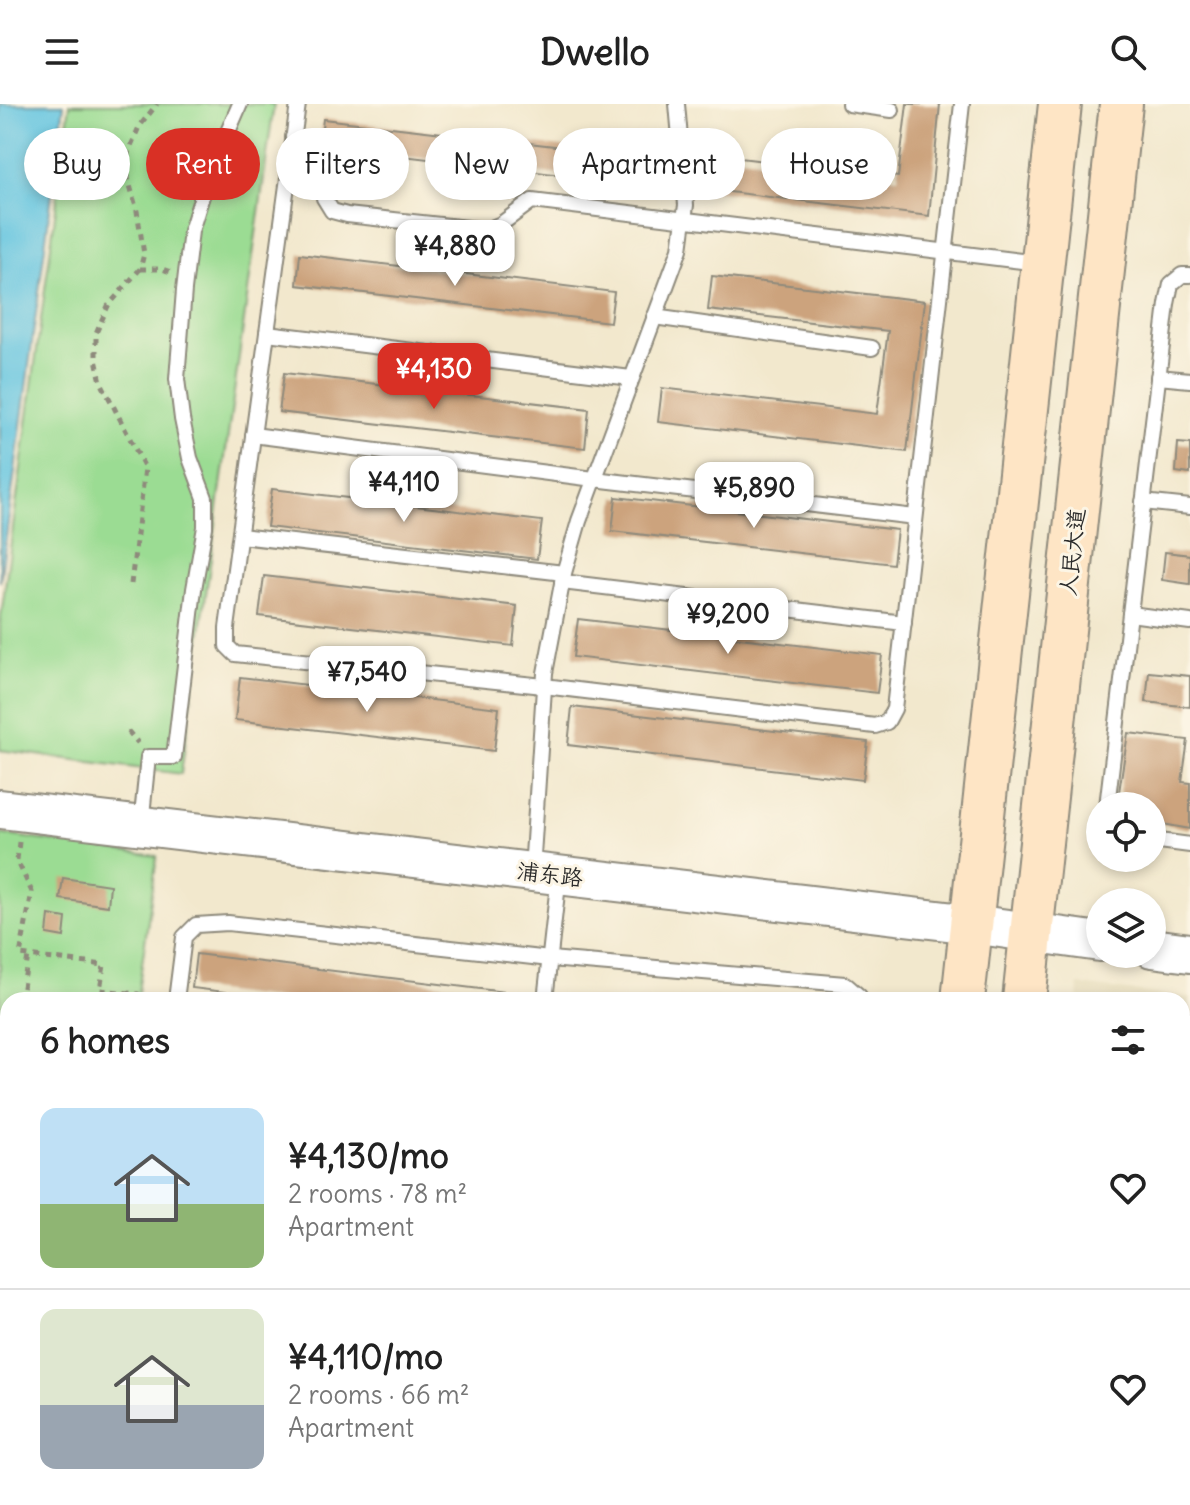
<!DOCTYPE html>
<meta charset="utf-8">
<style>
:root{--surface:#fff;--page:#f6f6f6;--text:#222;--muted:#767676;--line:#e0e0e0;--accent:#d93025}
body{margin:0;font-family:Delius,"LXGW WenKai TC",sans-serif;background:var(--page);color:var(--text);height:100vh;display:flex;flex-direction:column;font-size:30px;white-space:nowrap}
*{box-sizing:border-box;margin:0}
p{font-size:26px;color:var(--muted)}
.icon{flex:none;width:44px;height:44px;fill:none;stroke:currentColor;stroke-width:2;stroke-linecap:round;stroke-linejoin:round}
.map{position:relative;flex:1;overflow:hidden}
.details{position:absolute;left:0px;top:888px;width:1190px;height:514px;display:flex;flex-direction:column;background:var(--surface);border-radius:24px 24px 0 0;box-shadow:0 4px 12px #0003}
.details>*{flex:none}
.banner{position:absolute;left:24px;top:24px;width:1142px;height:72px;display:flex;gap:16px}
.fabs{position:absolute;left:1086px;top:688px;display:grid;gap:16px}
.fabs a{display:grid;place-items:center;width:80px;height:80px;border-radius:50%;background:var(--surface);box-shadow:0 4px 12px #0003;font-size:40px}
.price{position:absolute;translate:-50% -68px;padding:0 18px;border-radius:16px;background:#fff;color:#222;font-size:26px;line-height:52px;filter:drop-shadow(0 2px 4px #0008)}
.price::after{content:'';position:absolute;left:50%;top:48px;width:24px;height:18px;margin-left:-12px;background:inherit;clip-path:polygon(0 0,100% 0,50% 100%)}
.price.selected{background:var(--accent);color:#fff}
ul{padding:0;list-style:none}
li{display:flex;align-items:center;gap:24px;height:200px;padding:0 40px}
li+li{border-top:2px solid var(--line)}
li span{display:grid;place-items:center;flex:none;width:224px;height:160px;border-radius:16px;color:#555}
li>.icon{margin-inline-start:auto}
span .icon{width:96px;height:96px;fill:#fffc;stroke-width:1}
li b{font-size:34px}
h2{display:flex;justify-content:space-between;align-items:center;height:96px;padding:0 40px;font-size:34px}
.pill{padding:0 28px;border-radius:36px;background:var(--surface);box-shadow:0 4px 12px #0003;font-size:28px;line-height:72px}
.pill.selected{background:var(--accent);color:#fff}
header{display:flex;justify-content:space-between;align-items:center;height:104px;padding:0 40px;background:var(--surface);font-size:36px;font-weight:700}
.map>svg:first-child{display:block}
.built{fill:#e5dbba}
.green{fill:#9bdc93;stroke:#63845f;stroke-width:2}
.water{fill:#62c4e0;stroke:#467886;stroke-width:2}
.building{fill:#cca37d}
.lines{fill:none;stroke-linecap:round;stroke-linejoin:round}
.service-casing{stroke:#8e8a7c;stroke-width:18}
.tertiary-casing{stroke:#8e8a7c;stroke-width:42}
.secondary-casing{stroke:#8e8a7c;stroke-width:46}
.path{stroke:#8e8a7c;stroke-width:5;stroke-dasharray:6 6;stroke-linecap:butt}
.service{stroke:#fff;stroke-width:14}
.tertiary{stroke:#fff;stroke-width:38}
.secondary{stroke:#fee5c5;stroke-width:42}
.labels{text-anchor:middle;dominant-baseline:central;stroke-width:6;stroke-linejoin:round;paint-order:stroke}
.street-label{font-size:22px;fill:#2b2b2b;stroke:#fcf5e5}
</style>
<header><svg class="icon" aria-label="menu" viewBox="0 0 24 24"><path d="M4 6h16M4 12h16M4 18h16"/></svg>Dwello<svg class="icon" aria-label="search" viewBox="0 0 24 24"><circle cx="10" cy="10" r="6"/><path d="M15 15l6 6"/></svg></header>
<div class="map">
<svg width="1190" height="1401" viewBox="0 0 1190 1401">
<rect width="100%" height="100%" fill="#fcf5e5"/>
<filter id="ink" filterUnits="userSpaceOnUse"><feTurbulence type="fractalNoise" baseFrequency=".0125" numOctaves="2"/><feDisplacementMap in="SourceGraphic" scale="16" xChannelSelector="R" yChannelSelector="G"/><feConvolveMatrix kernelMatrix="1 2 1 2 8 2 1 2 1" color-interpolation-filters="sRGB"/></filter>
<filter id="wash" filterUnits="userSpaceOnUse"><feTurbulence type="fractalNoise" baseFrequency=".006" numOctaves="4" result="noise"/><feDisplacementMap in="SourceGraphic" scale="32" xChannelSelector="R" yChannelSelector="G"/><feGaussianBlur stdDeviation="1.8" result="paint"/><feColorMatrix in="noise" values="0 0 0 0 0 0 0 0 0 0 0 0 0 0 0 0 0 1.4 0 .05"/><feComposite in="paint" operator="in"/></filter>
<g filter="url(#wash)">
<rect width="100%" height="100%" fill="#f2e8cd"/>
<path class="built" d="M1079,881L1190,894V1401H1021L1022,1394H1182V896H1078Z"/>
<g class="green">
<path d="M70,0H274L181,670L0,646V520Z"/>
<path d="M0,730L157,752L137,896H8V1394H84L83,1401H0Z"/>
<path d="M1190,1053V1401H1044L1045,1394H1182V1057Z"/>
</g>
<path class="water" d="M0,0H64L0,478Z"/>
<g id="blocks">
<g class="building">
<path d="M907,0H940L929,112L712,86L716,51L898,73Z"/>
<path d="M323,15L656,54L653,82L320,42Z"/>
<path d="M300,150L614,188L610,218L297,181Z"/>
<path d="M712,172L925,197L907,348L658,318L662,284L877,310L888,227L708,206Z"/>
<path d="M284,269L589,305L585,344L279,308Z"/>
<path d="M1178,339L1190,340V370L1176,368Z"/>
<path d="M272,385L542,417L537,455L267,423Z"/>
<path d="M616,393L897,426L893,460L612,427Z"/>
<path d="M1165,448L1190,451V480L1162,476Z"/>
<path d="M264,472L517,502L513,542L259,512Z"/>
<path d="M578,515L882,551L877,589L573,553Z"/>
<path d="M1149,568L1190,572V603L1146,598Z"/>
<path d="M240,573L499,604L494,647L235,616Z"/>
<path d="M572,603L868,638L863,676L568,641Z"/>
<path d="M1128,629L1188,636L1182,678L1190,679V725L1152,718V702H1128L1119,688Z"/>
<path d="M63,774L110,781L108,802L60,795Z"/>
<path d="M49,811L66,814L64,833L47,830Z"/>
<path d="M196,850L529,891V896H290L192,884Z"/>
<path d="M1182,908L1190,909V987L1182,986Z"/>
<path d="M190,1394H398L397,1401H240L190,1396Z"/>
</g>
</g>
</g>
<g filter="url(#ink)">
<use href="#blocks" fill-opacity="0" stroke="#8e8a7c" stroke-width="2"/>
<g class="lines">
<defs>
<g id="service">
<path d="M298,0L227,524V542L235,550L544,582L875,622L887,618L894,605L962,0"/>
<path d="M849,0L892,6"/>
<path d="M293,33L315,52L322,63L324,94L332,107L347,111L487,126L501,120L532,97L1038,159"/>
<path d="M654,213L872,244"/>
<path d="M267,229L631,274"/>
<path d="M1158,273L1190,276"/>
<path d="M253,331L594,375L915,413"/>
<path d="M1143,398L1190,403"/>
<path d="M240,432L564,469"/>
<path d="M562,478L904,519"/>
<path d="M1130,510L1190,518"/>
<path d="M1107,702L1167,200L1171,180L1182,171H1190"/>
<path d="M141,721L148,653H174L194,485L205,423V394L190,354L182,315L177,275L184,186L191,127L207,76L240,0"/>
<path d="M1152,736L1190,741"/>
<path d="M532,767L545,569L564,469L579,417L680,145L686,101L677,0"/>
<path d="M176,896L184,833L196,821L228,819L550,855L845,880L859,892L861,896"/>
<path d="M545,896L559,771"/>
<path d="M1182,995L1190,996"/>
<path d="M110,1401L111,1394"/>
<path d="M419,1401L420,1394"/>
<path d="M557,1401L565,1394"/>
<path d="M813,1401V1394"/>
</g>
<g id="tertiary">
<path d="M0,705L972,820L1100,838"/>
<path d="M1152,844L1190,849"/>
</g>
<g id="secondary">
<path d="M963,896L1060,0"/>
<path d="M1024,896L1121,0"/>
<path d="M909,1401V1394"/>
<path d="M967,1401L968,1394"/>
</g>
</defs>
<use href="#service" class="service-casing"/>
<use href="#tertiary" class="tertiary-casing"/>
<use href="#secondary" class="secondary-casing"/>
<g class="path">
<path d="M140,165H162L171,168"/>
<path d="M131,480L145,364L101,278L96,255V229L108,202L140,165L144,150L137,107L128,74V49L139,23L157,0"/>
<path d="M128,627L138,639"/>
<path d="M19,738L17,756L32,788L20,851L104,861L100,886L138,890L137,896"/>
<path d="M21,896L28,852"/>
<path d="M0,931L8,923"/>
<path d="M0,1063L8,1069"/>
<path d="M0,1247L8,1237"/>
</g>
<use href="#service" class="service"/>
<use href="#tertiary" class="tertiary"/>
<use href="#secondary" class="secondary"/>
</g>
</g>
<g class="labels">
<g class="street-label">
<text transform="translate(1072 448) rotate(-84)">人民大道</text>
<text transform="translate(550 770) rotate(7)">浦东路</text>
</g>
</g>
</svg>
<div class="fabs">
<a><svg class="icon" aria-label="locate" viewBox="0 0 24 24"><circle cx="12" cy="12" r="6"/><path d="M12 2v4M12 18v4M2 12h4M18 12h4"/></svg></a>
<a><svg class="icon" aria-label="layers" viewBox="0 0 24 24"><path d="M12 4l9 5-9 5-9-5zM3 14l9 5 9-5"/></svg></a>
</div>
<b class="price" style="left:455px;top:184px">¥4,880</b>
<b class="price selected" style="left:434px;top:307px">¥4,130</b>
<b class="price" style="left:404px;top:420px">¥4,110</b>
<b class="price" style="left:754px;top:426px">¥5,890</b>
<b class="price" style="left:728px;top:552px">¥9,200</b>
<b class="price" style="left:367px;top:610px">¥7,540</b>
<div class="banner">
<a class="pill">Buy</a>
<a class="pill selected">Rent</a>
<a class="pill">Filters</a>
<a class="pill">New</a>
<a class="pill">Apartment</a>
<a class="pill">House</a>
</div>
<section class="details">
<h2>6 homes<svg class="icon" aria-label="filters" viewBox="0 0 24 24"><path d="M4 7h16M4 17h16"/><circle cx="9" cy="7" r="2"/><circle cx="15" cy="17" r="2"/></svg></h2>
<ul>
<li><span style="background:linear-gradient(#bfe0f5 60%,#8fb573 0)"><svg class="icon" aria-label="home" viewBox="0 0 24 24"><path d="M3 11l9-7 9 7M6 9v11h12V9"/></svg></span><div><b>¥4,130/mo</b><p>2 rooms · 78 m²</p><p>Apartment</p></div><svg class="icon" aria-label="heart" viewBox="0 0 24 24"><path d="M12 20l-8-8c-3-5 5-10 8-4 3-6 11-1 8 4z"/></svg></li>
<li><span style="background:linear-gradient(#dfe7d0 60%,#9aa5b1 0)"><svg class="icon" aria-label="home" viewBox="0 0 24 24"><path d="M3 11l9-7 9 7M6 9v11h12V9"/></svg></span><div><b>¥4,110/mo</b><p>2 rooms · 66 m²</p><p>Apartment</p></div><svg class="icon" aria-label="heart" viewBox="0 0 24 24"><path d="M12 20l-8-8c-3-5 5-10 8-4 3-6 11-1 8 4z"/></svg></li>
</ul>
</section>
</div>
